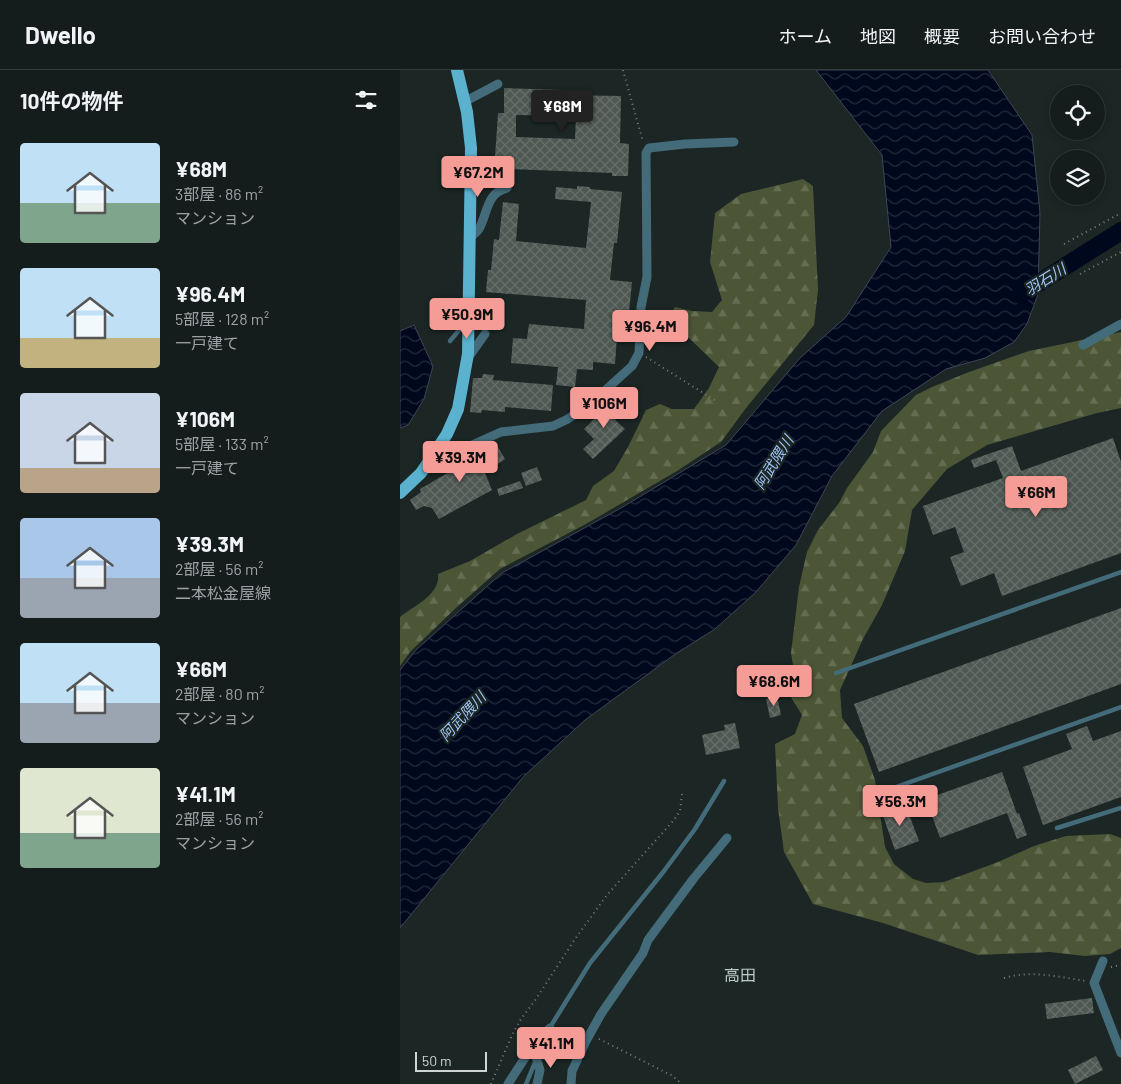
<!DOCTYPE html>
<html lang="ja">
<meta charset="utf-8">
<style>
:root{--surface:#141c1c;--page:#212929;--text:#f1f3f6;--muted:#9da1a3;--line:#333a3b;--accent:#f59c96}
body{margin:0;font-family:Barlow,"Noto Sans JP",sans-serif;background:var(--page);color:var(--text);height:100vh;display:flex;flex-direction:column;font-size:19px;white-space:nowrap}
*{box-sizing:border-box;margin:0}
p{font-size:16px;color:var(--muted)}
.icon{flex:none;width:28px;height:28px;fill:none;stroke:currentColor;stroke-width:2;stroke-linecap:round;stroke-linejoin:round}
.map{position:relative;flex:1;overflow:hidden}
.drawer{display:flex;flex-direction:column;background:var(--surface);width:400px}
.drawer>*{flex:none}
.buttons{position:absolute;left:650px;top:15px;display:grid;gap:10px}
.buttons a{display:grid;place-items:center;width:55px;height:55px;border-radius:50%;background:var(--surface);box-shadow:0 2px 8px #0003,0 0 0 1px var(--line);font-size:25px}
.scale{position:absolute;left:15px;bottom:12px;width:72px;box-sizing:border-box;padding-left:5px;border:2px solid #cdd4d3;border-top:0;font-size:14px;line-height:18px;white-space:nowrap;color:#cdd4d3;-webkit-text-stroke:4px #1b2625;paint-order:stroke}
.price{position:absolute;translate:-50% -42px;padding:0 11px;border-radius:5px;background:var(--accent);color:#111;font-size:16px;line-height:32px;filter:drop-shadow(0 1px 2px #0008)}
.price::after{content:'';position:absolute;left:50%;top:30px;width:15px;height:11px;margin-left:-8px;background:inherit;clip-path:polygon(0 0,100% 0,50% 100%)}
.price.on{background:#222;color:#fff}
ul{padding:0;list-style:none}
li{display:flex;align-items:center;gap:15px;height:125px;padding:0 20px}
li span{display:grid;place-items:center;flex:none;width:140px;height:100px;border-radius:5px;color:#555}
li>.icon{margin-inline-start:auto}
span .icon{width:60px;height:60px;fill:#fffc;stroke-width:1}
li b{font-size:21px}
h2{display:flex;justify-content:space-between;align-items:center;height:60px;padding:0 20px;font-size:21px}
header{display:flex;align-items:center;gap:30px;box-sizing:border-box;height:70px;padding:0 25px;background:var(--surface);border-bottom:1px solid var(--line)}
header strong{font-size:24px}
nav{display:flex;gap:28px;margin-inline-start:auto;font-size:18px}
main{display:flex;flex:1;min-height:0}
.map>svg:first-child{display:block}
.forest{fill:url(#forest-firs)}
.water{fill:url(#water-waves);stroke:#3e4554}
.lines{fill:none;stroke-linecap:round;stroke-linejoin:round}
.river{stroke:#00081d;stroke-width:18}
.building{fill:url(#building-cross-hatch);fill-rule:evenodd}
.path{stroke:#767f7e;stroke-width:2;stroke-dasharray:1 4;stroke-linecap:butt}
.service{stroke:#436b79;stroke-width:4.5}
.minor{stroke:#436b79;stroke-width:9}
.primary{stroke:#5bb2cf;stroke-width:12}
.labels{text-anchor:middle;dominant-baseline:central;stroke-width:4.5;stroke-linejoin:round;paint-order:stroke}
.water-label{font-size:15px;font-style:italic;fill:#9ec3f4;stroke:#1b2625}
.quarter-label{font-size:16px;fill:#bccac8;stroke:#1b2625}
</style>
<header>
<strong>Dwello</strong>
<nav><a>ホーム</a><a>地図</a><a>概要</a><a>お問い合わせ</a></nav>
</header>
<main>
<section class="drawer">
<h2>10件の物件<svg class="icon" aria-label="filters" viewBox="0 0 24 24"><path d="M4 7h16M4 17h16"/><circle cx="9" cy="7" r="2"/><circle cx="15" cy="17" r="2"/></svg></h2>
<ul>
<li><span style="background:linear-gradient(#bfe0f5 60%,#7fa58c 0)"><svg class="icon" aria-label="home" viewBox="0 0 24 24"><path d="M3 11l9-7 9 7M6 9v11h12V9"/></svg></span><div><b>¥68M</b><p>3部屋 · 86 m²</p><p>マンション</p></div></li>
<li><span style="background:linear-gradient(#bfe0f5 70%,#c2b280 0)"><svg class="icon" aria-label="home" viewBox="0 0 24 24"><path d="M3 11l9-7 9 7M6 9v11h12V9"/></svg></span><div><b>¥96.4M</b><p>5部屋 · 128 m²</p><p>一戸建て</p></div></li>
<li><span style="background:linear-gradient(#c9d6e8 75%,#b9a48a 0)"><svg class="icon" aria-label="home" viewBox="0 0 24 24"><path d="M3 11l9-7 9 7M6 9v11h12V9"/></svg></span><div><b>¥106M</b><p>5部屋 · 133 m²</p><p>一戸建て</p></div></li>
<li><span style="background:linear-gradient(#a9c7e8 60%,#9aa5b1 0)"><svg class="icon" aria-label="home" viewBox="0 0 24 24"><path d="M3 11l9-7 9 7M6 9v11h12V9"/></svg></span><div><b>¥39.3M</b><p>2部屋 · 56 m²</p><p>二本松金屋線</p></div></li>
<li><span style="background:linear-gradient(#bfe0f5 60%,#9aa5b1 0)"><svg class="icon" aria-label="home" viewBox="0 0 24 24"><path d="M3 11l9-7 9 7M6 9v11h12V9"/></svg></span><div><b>¥66M</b><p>2部屋 · 80 m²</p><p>マンション</p></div></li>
<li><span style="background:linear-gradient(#dfe7d0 65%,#7fa58c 0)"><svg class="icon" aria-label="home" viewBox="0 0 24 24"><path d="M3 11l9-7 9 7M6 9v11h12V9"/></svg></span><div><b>¥41.1M</b><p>2部屋 · 56 m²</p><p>マンション</p></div></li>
</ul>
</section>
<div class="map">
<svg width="721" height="1014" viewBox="0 0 721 1014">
<defs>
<pattern id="forest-firs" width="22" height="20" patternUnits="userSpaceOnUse" patternTransform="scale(1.25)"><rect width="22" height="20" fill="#4c5637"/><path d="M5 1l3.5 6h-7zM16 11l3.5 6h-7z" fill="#656d53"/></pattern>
<pattern id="water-waves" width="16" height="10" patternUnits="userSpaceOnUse" patternTransform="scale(1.25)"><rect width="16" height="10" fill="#00081d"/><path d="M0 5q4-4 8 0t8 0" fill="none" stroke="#242b3d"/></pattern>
<pattern id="building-cross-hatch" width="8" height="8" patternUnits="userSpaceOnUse" patternTransform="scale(1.25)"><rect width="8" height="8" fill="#4f5852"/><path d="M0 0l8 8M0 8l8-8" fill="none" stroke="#676f6a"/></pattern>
</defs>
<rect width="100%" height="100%" fill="#1b2625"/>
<g class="forest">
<path d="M403,109L413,116L418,220L414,255L346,338L321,372L277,401L186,454L100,499L57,537L10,582L0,596V547C14,536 41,524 38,504L70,491L117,464L186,430L193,416L214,401L228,377L246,340L260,334L272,339H294L309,318L319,297L289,268L269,264L268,249L275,237L292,241L312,242L322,230L310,192L315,143L341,124Z"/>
<path d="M721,262V338L697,343L587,375L547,399L512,440L505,481L482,535L463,569L440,620L442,648L463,676L475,710L485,777L494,794L513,809L526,813L544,812L598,792L634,776L666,766L710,764L721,768V878L710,884L685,886L650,882L578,885L483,853L413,834L384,782L378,738L375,674L395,664L402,645L391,627L394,601L391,583L399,517L407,482L418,460L439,433L447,418L473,382L481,361L516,325L532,317L569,302L629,281Z"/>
</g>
<g class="water">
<path d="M416,0H588L632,65L640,143L638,224L627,254L614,272L585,288L546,299L482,341L432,406L396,475L356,522L315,559L274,585L185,650L124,706L0,858V600L16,580L102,503L221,438L326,375L400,288L446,247L491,177L482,85Z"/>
<path d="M14,255L33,296L24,329L8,355L0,358V261Z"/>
</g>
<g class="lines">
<path class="river" d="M620,225L721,161"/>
</g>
<g class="building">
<path d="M104,18L164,20L163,25L221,26L220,73L229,74L228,106H212V103L109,99V87H95L98,43H104ZM116,45L176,46L175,69L116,67Z"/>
<path d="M177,116L190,117V119L222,122L217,173H214L210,210L232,212L228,253H218L215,294L193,292V300L177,299L175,317L156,315L158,297L111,293L113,268L127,269L129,254L184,259L186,230L86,222L88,200H91L94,169L99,170L103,132L119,134L116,171L186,178L191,132L155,129L156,117L177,119Z"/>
<path d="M83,304L94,305L93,310L153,315L151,341L105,337V342L82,340L81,343L70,342L73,308H82Z"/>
<path d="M213,330L224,341L215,350L225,359L193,389L183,379L194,369L184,359Z"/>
<path d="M713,368L721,392V483L602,526L594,503L561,516L550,487L564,482L555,457L533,465L523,436L603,408L596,390L574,398L571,390L588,384L612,376L621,401Z"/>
<path d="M95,372L105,389L85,403L92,420L39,449L32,438L24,436L16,440L10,430L21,422L20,419L51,401L83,377Z"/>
<path d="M137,397L142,410L126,416L121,403Z"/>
<path d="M120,411L123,418L99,426L97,419Z"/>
<path d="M721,538V614L479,702L454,634Z"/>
<path d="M377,626L381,645L370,648L366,629Z"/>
<path d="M335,653L340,678L306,685L302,665L325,660L324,655Z"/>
<path d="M687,656L693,671L721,661V727L643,755L623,697L672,679L666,664Z"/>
<path d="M602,702L617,744L619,743L627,765L617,769L607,743L540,768L526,729Z"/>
<path d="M505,734L519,771L495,780L482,743Z"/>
<path d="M692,928L694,943L647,949L645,934Z"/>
<path d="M696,986L703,1000L675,1014L668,1000Z"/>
</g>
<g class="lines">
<g class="path">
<path d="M223,0L243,72"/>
<path d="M664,174L721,143"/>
<path d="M680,204L721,182"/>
<path d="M246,287L316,331"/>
<path d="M711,897L721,895"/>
<path d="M604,908C631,900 660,907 686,911"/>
<path d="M199,969L271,1005L282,1014"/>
<path d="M91,1014L112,965L121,949L136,929L175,869L207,825L274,750L280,741L282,724"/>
</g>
<g class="service">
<path d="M50,271L65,253"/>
<path d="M436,603L721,502"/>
<path d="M482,722L721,637"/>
<path d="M657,758L721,738"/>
<path d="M149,959L190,893L264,801L295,759L324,711"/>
<path d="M126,1014L146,966"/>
</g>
<g class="minor">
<path d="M64,32L98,14"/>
<path d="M70,168C73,165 77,162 79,159C88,143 86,123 107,118"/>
<path d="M683,275L721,254"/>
<path d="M68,288L85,264"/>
<path d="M23,401L41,393L72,375L101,362L153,356L166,350L188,336L232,296L239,283L241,237L247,207L246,83L249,78L285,74L334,72"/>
<path d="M703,891L694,913L721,983"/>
<path d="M136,987L140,1000L137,1014"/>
<path d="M108,1014L135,972L150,958"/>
<path d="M171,1014L172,1001L186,971L201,944L243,883L248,870L294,808L327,768"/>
</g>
<path class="primary" d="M0,423L21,403L47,364L58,339L68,284L71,78L67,42L57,0"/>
</g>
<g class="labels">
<g class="water-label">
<text transform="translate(645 209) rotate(-32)">羽石川</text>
<text transform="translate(373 392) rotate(-58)">阿武隈川</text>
<text transform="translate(62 646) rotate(-47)">阿武隈川</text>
</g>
<g class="quarter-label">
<text x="340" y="904">高田</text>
</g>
</g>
</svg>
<div class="buttons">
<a><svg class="icon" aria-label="locate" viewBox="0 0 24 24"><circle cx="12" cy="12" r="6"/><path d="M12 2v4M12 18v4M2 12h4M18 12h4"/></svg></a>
<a><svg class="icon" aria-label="layers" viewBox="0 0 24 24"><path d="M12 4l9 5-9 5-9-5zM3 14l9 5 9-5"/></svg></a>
</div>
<div class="scale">50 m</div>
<b class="price on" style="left:162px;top:62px">¥68M</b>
<b class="price" style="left:78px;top:128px">¥67.2M</b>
<b class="price" style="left:67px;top:270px">¥50.9M</b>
<b class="price" style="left:250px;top:282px">¥96.4M</b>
<b class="price" style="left:204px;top:359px">¥106M</b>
<b class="price" style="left:60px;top:413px">¥39.3M</b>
<b class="price" style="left:636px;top:448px">¥66M</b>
<b class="price" style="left:374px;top:637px">¥68.6M</b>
<b class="price" style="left:500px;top:757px">¥56.3M</b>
<b class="price" style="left:151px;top:999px">¥41.1M</b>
</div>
</main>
